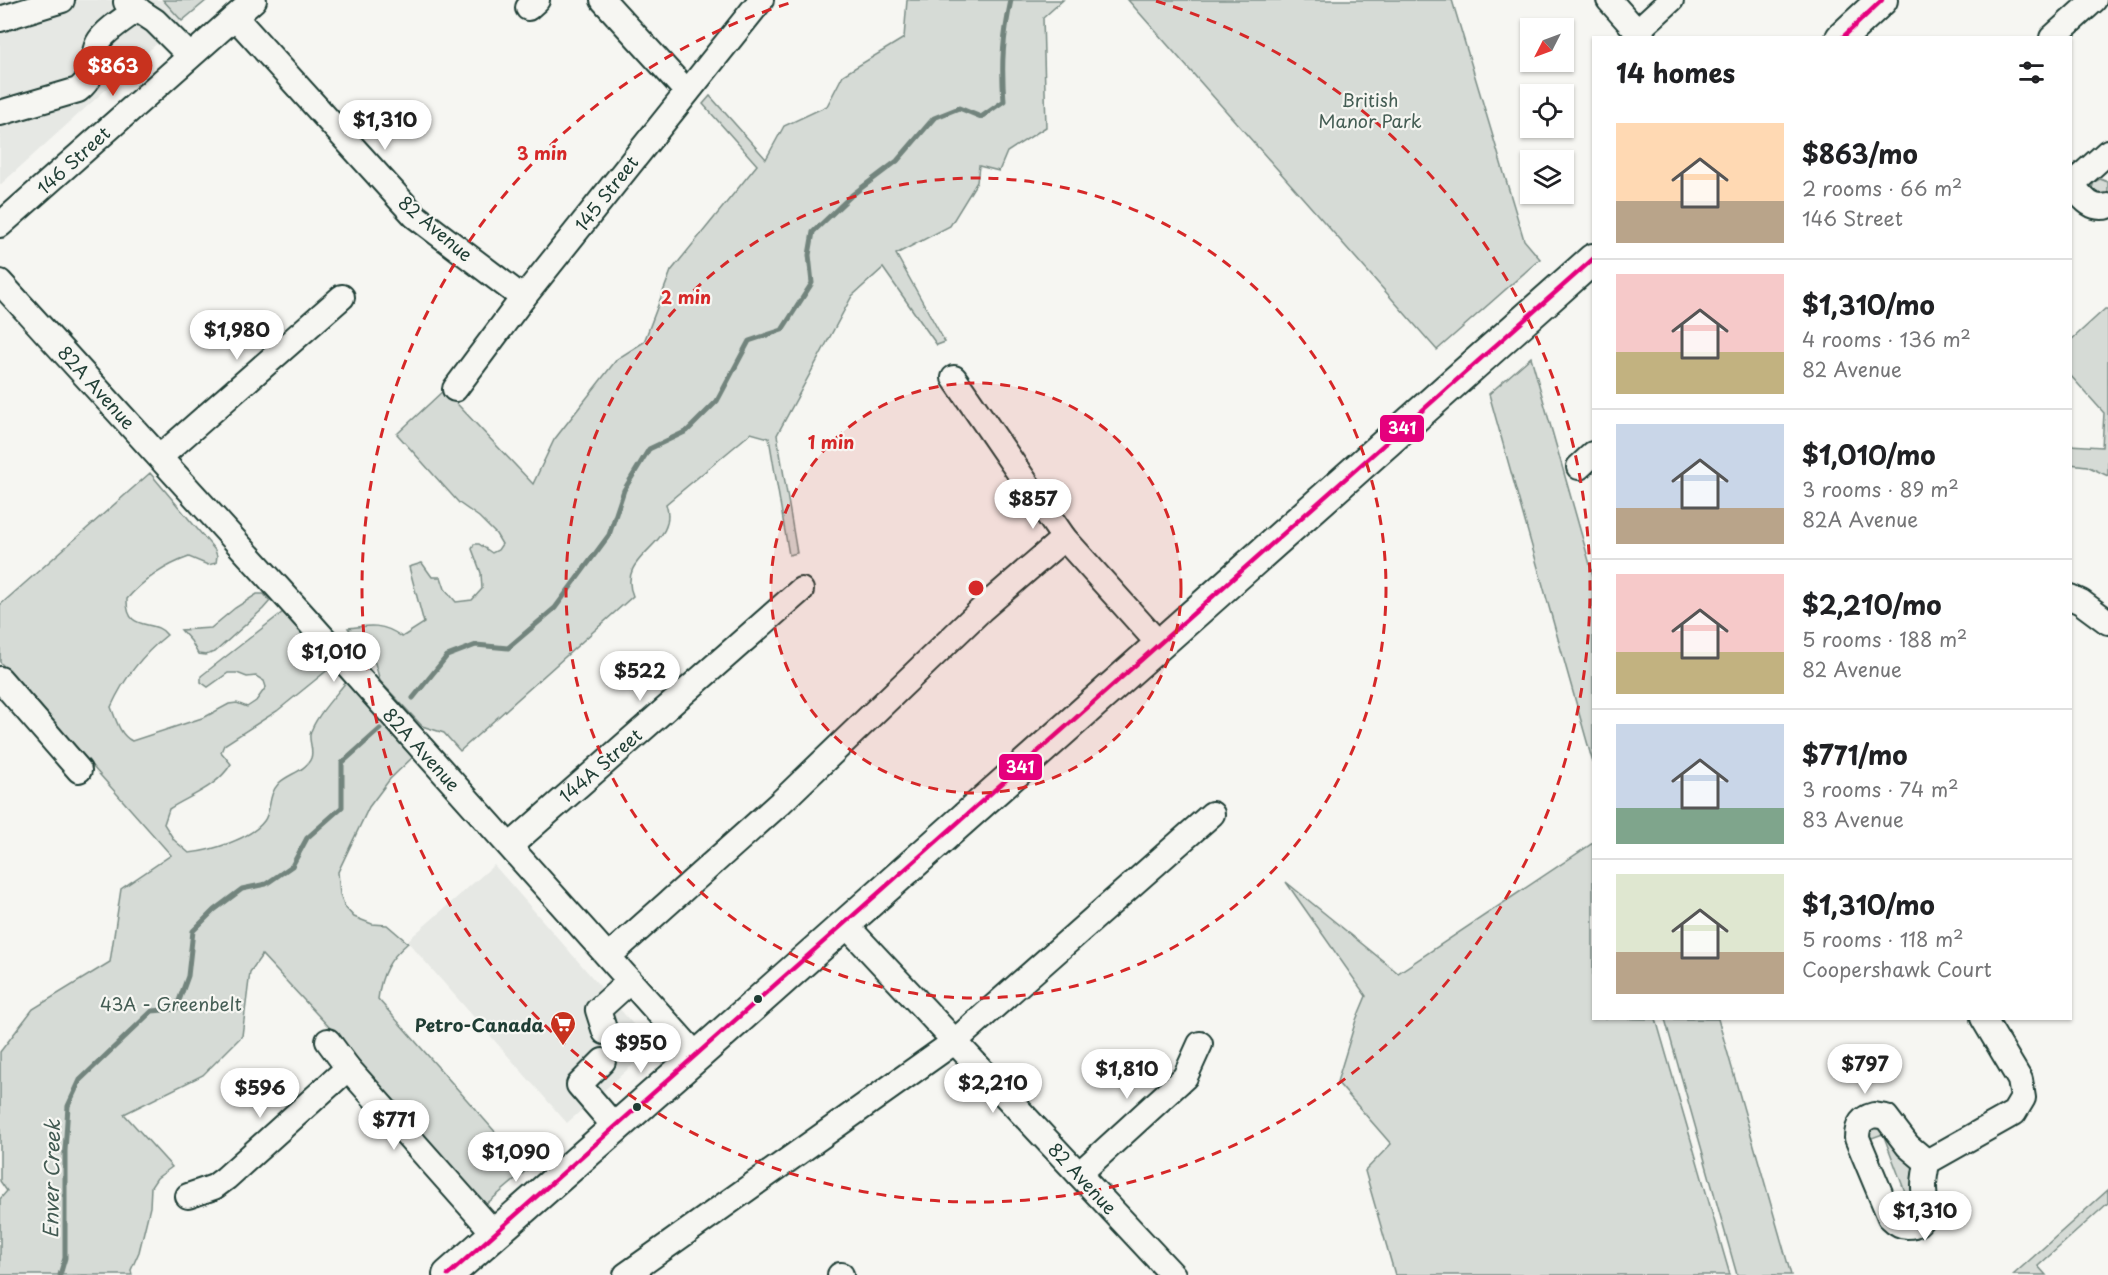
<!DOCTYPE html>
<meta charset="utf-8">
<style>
:root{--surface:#fff;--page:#f6f6f6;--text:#202124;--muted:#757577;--line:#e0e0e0;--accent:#c8321e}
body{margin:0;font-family:"Playpen Sans",sans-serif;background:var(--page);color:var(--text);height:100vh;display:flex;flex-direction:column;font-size:22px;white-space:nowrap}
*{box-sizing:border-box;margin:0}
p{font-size:20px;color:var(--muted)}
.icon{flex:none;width:33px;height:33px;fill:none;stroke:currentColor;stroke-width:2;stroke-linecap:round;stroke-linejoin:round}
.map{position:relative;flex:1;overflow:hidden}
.details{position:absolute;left:1592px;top:36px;width:480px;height:984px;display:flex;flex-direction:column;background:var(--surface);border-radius:0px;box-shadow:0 2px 4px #0004}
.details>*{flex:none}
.needle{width:39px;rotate:228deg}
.tools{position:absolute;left:1520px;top:18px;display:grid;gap:12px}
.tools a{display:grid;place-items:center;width:54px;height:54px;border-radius:0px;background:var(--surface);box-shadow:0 2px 4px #0004;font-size:30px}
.price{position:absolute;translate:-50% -51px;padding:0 14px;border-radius:21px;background:#fff;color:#222;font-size:20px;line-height:39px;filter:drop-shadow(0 2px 3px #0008)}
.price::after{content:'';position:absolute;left:50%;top:36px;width:18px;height:14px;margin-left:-9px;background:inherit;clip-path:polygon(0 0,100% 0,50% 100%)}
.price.active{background:var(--accent);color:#fff}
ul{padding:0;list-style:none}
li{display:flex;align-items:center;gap:18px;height:150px;padding:0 24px}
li+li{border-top:2px solid var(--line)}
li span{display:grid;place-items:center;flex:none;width:168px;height:120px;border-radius:0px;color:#555}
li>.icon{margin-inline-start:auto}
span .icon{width:72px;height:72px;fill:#fffc;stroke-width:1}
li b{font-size:26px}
h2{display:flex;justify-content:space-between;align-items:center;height:72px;padding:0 24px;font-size:26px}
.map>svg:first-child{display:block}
.built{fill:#e6e8e4}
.green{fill:#d6dbd6;stroke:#7a8c85;stroke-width:1.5}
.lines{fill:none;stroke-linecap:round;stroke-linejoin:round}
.stream{stroke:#72847d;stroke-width:5}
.minor-casing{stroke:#1f3d34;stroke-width:28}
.major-casing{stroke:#1f3d34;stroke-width:34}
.minor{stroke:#f6f6f2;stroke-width:24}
.major{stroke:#f6f6f2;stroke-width:30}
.bus-1-casing{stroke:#f6f6f2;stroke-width:9}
.bus-1{stroke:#e5007d;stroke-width:4.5}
.ring{fill:none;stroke:#d62828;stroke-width:3;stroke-dasharray:10 8}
.bus-dot{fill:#1f3d34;stroke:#f6f6f2;stroke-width:2}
.labels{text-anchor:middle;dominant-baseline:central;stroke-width:4.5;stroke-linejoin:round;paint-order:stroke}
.park-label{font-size:18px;fill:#445d54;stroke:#f6f6f2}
.street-label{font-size:18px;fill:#1f3d34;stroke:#f6f6f2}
.poi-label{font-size:18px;font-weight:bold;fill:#1f3d34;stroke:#f6f6f2;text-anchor:end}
.water-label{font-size:20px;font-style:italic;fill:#425a52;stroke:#f6f6f2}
.centre{fill:#d62828;stroke:#f6f6f2;stroke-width:3}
.ring-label{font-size:18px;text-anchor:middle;font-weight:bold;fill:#d62828;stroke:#f6f6f2;stroke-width:4.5;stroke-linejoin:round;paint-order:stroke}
.line-badge{stroke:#f6f6f2;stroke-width:2}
.badge-label{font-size:16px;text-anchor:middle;font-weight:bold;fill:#fff}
</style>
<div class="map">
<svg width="2108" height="1275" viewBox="0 0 2108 1275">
<rect width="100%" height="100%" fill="#f6f6f2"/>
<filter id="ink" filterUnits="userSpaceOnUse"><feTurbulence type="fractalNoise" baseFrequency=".0167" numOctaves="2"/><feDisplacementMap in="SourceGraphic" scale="12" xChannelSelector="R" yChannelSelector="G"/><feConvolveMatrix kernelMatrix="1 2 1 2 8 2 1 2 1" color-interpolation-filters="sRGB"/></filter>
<g filter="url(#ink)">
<g class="built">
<path d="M0,0H163L182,21L0,185Z"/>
<path d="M494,865L653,1047L567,1123L407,941Z"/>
</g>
<g class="green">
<path d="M163,0H207L182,21Z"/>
<path d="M907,0H1063L1043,18L1046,127L1007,152L999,171L979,166L977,182L950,226L896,254L945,342L937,345L883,268L852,296L777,435L797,553L789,555L769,438L751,433L666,504C680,547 615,553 633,596L460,751L444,733L422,726L380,681L375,663L348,628C369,625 384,623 402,637L424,623L409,567L422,563L432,577H441L445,589L456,602L472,600L482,589L481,573L472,549L474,544H479L492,553L498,550L502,544L496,534L479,517L459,503L397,434L444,390L533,484L554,440L617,359L644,342L671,271L757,165L703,104L710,96L766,159L784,126L827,106L843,75L904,38Z"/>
<path d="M1128,0H1452L1524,240L1540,259L1437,350Z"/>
<path d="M2100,179L2108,182V196L2104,199L2091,191L2094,182Z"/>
<path d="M2105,309H2108V476L2087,466L2070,464V445L2102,447L2104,413L2070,375V341Z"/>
<path d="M1531,357L1593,575V763L1489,394Z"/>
<path d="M150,473L215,550L217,556L216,563L208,565L189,557C166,565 143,580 127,599C126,635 155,617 167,635C142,655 124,678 111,707C116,720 120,735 132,741L205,717L229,704L237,703L247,707L256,701L266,687L264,681L256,676L247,677L237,673H228L208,687L201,682V676L283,612L335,664L277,711L224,745L221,752L231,764C217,787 191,795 169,809L164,824L174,840L189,853C210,851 251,839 264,821C272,810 267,796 279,783C288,774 306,771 311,758C314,750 309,742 310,735C313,719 336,695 346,682L414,756L390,779L369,807L338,872L340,894L345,907L354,917L372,924L387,925L408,943C389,959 381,974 378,999L528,1169L484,1206L329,1027L262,955L250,972L242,1036L203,1075L124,1114L172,1167L157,1178L151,1187L150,1207L139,1252L131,1270L132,1275H0V1199L7,1191L0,1181V1052L33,1009L110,962L121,889L171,855L0,662V605Z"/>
<path d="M257,594H264L270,601L263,609L215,652L206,655L198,654L191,641L181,630L211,628L235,608Z"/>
<path d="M1593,843V1018L1656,1019L1730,1275H1395L1365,1171L1391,1144L1337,1082L1356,1020L1366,996L1286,882L1398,973Z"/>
<path d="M1665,1019H1718L1791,1275H1737Z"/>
<path d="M1879,1125L1913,1166L1917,1207L1909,1217L1897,1211L1910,1205L1883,1134L1869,1139L1870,1129Z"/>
<path d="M2108,1190V1203L2038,1266L2046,1275H2013Z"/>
</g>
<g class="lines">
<g class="stream">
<path d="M413,698L447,656L476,645L508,648L555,608L609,535L624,490L649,449L687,431L717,401L749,341L782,330L812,283L809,255L813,232L852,195L897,161L934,118L959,108L981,117L1004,101C1001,62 1003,38 1011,0"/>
<path d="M60,1275L65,1258V1151L68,1106L80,1080L152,1011L176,1009L188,976L193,931L214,910L242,889L266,884L292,866L307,838L342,807V763L380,729"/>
</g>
<defs>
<g id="minor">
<path d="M603,0L687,92"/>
<path d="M1609,0L1643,38"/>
<path d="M126,2L155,21L190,56"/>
<path d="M528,8L537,0"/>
<path d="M235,17L415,216L523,298"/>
<path d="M0,19L62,0"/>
<path d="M1637,31L1671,0"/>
<path d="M2052,38L2094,0"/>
<path d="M0,113L78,90C99,73 89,63 98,43C103,32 128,16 138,9"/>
<path d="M2072,185C2082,197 2091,211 2108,206"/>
<path d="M2070,186L2108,152"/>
<path d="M0,225L254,0"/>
<path d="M0,282L301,613L697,1056"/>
<path d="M954,378L1064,538L1159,644"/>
<path d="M455,389L523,298L761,0"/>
<path d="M160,457L342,297"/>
<path d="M1579,467L1593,454"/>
<path d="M2070,597L2081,602L2108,622"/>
<path d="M0,679L79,770"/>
<path d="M510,846L801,590"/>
<path d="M845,924L1173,1275"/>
<path d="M609,956L780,803L981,610L1064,538"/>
<path d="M605,1032L598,1010L630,981"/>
<path d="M328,1041L348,1068L495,1234"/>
<path d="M603,1061L579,1085L616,1128"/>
<path d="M1874,1115L1886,1117L1908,1146L1927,1162C1926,1170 1924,1178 1924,1186C1924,1201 1930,1226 1907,1226C1900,1226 1895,1222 1890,1217L1857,1138C1857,1125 1862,1118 1874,1115Z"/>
<path d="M1927,1162L2014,1113L2023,1098L2020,1080L1983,1018"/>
<path d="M1079,1174L1185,1077L1200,1044"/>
<path d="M188,1196L214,1187L226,1178L348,1068"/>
<path d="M626,1275L954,1042L1212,814"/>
<path d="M840,1275H841"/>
</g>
<g id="major">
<path d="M1841,38L1882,0"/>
<path d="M448,1275L697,1056L1593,259"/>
</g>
</defs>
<use href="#minor" class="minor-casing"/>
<use href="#major" class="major-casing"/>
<use href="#minor" class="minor"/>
<use href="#major" class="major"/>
<defs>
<g id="bus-1">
<path d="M1842,38L1882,0"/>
<path d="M448,1275L1593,259"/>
</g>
</defs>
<use href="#bus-1" class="bus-1-casing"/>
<use href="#bus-1" class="bus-1"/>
</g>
</g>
<circle cx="976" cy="588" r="205" fill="#d62828" fill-opacity=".12"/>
<g class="ring">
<circle cx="976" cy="588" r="205"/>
<circle cx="976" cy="588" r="410"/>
<path d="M1156 1A614 614 0 1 1 796 1"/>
</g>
<defs>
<symbol id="supermarket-pin" viewBox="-11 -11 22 30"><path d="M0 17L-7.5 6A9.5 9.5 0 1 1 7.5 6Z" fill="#c8321e" stroke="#f6f6f2"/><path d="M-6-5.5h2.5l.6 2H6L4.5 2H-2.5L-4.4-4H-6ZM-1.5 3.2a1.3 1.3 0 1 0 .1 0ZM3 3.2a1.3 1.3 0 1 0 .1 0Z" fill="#fff"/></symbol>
</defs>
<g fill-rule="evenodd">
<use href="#supermarket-pin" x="548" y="1009" width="30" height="40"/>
</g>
<g class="bus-dot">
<circle cx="758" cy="999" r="5"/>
<circle cx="637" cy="1107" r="5"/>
</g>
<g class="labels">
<g class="park-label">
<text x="1370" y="99">British<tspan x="1370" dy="21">Manor Park</tspan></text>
<text x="171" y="1003">43A - Greenbelt</text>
</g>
<g class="street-label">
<text transform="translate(73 160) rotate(-42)">146 Street</text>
<text transform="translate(606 193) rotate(-52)">145 Street</text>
<text transform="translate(436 228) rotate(40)">82 Avenue</text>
<text transform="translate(97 387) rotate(48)">82A Avenue</text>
<text transform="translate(422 749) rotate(48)">82A Avenue</text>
<text transform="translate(600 765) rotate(-41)">144A Street</text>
<text transform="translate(1083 1178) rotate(47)">82 Avenue</text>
</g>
<g class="poi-label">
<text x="544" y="1024">Petro-Canada</text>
</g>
<g class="water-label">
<text transform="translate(51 1179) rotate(-89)">Enver Creek</text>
</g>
</g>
<circle cx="976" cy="588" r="9" class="centre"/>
<g class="ring-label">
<text x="542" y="160">3 min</text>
<text x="686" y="304">2 min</text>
<text x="831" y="449">1 min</text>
</g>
<g class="line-badge">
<rect x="1379" y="414" width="46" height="29" rx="6" fill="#e5007d"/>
<rect x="998" y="753" width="45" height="28" rx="6" fill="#e5007d"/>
</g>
<g class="badge-label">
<text x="1402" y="434">341</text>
<text x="1020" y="773">341</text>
</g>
</svg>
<div class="tools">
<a><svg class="needle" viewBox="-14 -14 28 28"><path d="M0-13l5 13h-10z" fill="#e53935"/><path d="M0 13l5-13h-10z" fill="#757577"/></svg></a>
<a><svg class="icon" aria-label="locate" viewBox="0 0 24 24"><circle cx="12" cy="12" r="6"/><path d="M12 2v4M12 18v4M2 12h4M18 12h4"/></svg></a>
<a><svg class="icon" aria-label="layers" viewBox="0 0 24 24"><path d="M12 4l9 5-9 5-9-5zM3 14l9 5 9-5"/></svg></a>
</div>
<b class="price active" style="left:113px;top:97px">$863</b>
<b class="price" style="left:385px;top:151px">$1,310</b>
<b class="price" style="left:237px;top:361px">$1,980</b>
<b class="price" style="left:1033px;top:530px">$857</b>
<b class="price" style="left:334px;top:683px">$1,010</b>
<b class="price" style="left:640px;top:702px">$522</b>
<b class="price" style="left:641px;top:1074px">$950</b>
<b class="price" style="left:1865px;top:1095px">$797</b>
<b class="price" style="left:1127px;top:1100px">$1,810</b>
<b class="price" style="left:993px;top:1114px">$2,210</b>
<b class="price" style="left:260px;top:1119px">$596</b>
<b class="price" style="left:394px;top:1151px">$771</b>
<b class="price" style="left:516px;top:1183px">$1,090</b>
<b class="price" style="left:1925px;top:1242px">$1,310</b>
<section class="details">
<h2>14 homes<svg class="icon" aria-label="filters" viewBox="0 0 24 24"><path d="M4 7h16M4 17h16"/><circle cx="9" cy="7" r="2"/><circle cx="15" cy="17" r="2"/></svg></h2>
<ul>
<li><span style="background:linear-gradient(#ffd9b3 65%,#b9a48a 0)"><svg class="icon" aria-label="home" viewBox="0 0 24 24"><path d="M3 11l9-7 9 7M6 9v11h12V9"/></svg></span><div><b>$863/mo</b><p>2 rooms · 66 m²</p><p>146 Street</p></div></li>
<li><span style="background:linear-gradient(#f6c9c9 65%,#c2b280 0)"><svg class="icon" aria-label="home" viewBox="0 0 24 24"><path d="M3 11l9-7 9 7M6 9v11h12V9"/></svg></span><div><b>$1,310/mo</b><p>4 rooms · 136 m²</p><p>82 Avenue</p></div></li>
<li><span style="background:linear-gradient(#c9d6e8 70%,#b9a48a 0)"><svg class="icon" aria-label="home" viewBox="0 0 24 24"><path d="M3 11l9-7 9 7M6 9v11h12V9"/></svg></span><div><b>$1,010/mo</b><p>3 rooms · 89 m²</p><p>82A Avenue</p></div></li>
<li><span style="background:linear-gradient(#f6c9c9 65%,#c2b280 0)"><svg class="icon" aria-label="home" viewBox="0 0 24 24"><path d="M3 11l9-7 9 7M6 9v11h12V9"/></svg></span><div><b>$2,210/mo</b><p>5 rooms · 188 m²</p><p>82 Avenue</p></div></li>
<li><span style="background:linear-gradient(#c9d6e8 70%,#7fa58c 0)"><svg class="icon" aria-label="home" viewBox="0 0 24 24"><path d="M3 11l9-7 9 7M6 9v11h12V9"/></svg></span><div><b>$771/mo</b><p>3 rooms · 74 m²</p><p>83 Avenue</p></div></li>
<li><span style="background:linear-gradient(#dfe7d0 65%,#b9a48a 0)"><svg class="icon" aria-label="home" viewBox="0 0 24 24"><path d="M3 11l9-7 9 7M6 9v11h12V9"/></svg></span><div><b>$1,310/mo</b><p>5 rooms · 118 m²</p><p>Coopershawk Court</p></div></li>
</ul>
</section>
</div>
